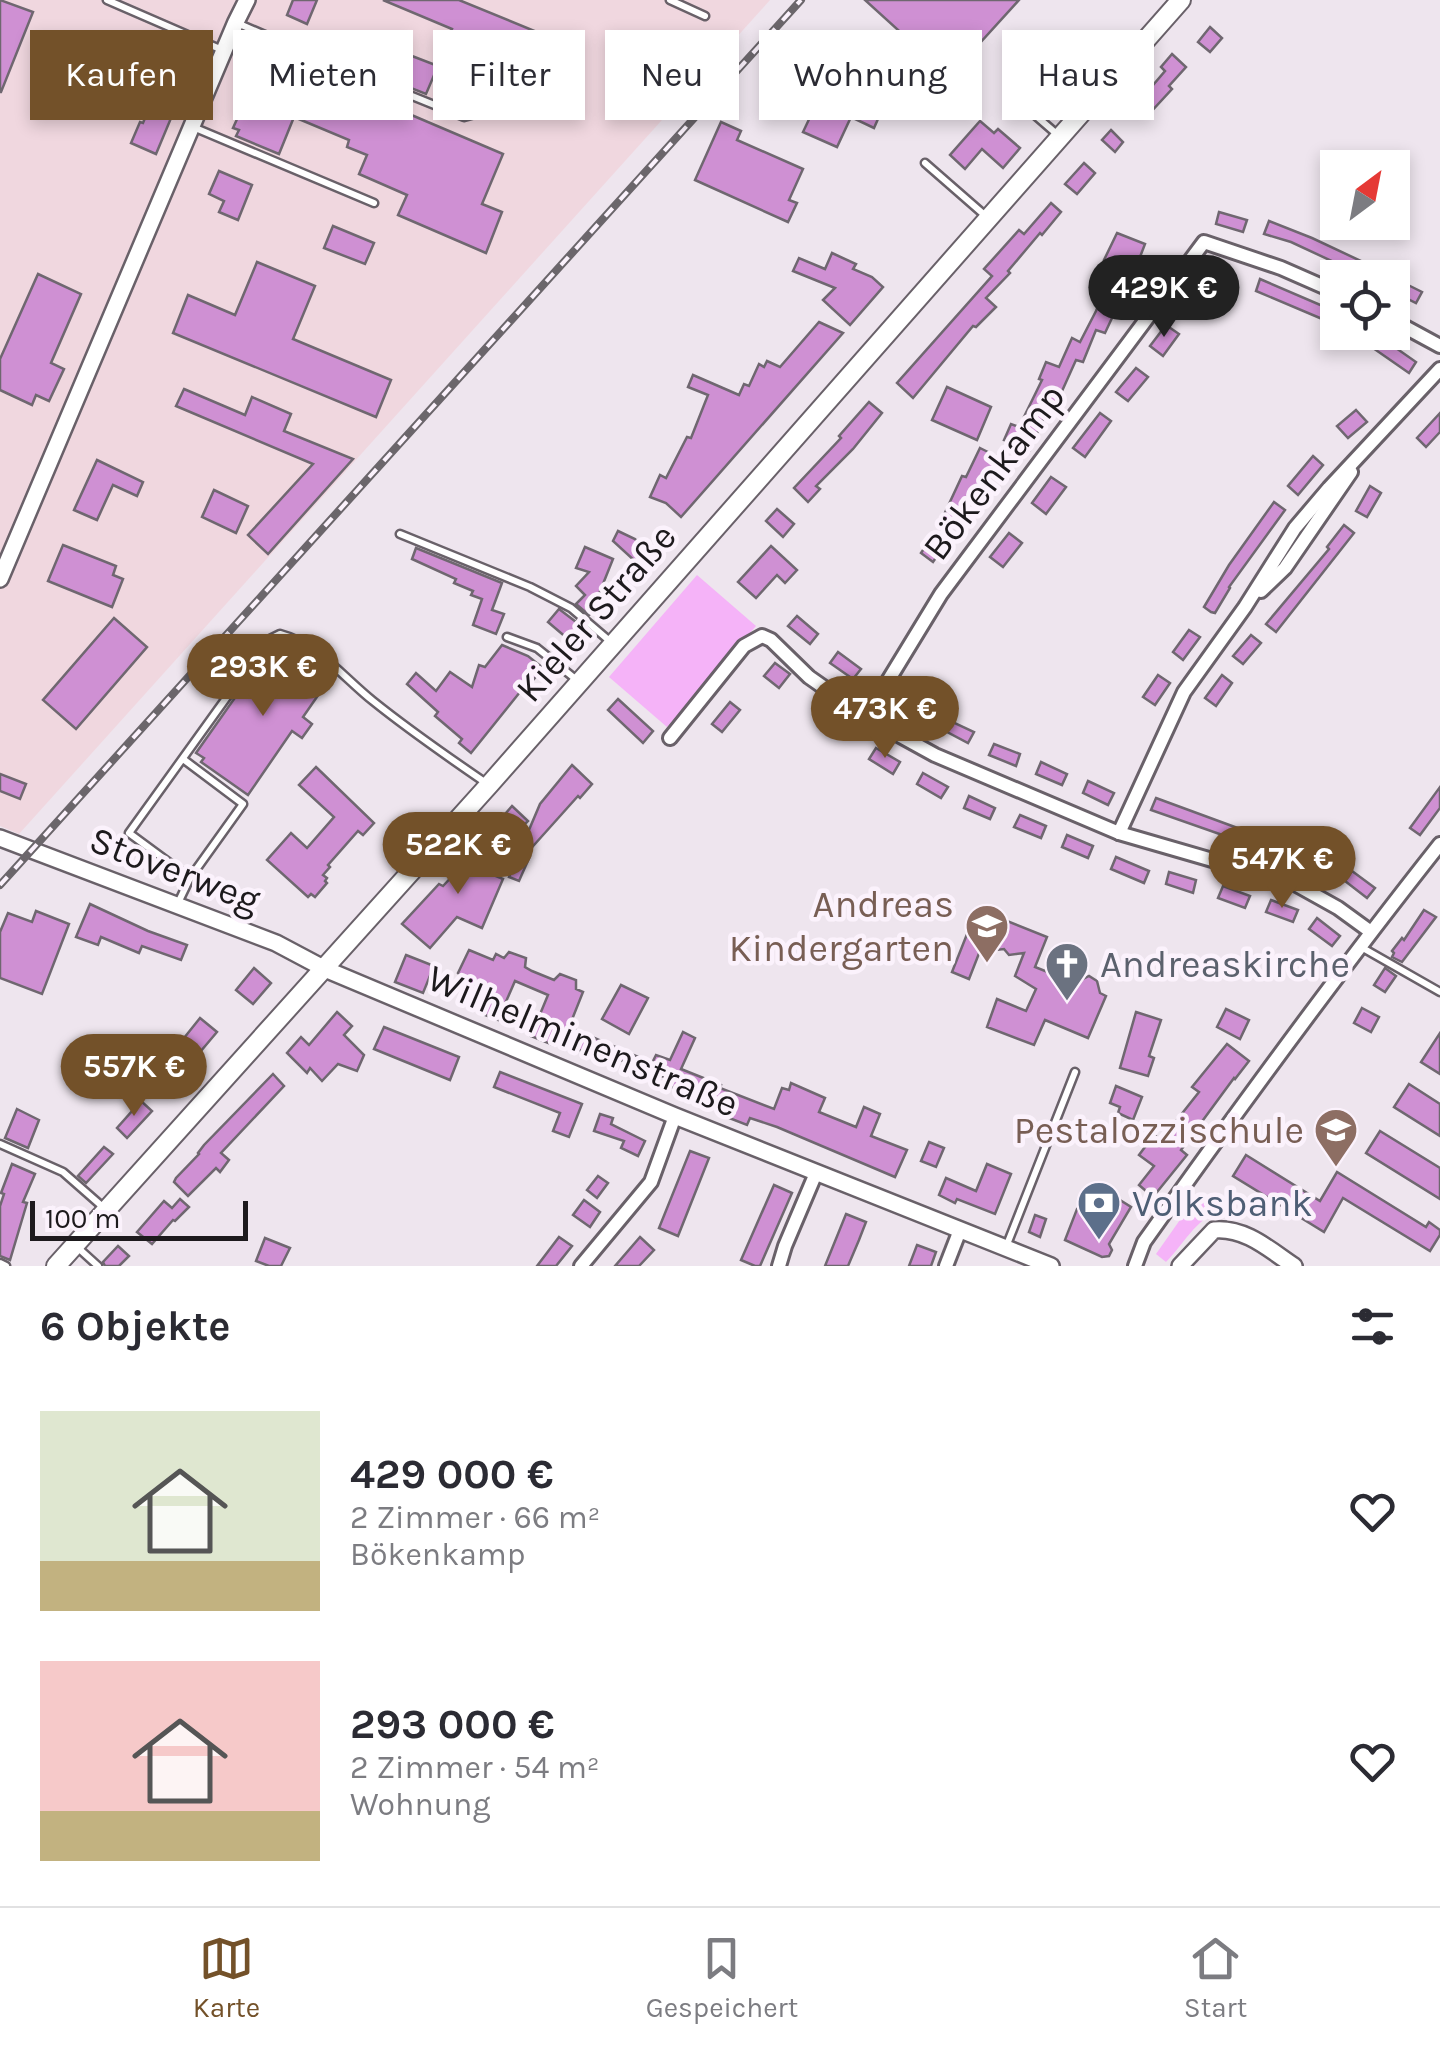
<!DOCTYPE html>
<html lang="de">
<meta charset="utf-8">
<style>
:root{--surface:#fff;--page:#f2f2f3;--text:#2b2b33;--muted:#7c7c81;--line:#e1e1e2;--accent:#735129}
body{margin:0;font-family:Karla,sans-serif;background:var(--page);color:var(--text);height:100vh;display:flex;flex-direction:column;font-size:38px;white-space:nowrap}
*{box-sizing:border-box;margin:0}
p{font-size:32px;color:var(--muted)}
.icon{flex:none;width:55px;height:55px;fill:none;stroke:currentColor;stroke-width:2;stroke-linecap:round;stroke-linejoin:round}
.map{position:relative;height:1266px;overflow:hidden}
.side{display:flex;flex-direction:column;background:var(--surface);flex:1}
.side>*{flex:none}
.hud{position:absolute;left:30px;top:30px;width:1380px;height:90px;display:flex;gap:20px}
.needle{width:65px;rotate:32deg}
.controls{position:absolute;left:1320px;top:150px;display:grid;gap:20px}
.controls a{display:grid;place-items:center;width:90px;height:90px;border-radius:0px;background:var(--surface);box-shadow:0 5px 15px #0003;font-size:50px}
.scale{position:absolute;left:30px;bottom:25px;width:218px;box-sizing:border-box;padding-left:10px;border:5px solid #1d1a1d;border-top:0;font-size:28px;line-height:35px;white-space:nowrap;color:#1d1a1d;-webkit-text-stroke:8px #fbf2fc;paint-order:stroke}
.price{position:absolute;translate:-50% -85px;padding:0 22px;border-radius:35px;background:var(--accent);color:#fff;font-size:32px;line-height:65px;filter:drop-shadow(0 2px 5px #0008)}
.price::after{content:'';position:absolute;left:50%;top:60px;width:30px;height:22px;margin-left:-15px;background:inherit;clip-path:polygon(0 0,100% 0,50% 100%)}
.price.on{background:#222;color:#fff}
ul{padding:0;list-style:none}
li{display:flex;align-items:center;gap:30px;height:250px;padding:0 40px}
li span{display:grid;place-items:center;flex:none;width:280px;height:200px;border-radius:0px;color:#555}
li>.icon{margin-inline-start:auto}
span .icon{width:120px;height:120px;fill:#fffc;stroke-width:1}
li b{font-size:42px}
h2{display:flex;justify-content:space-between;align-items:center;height:120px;padding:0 40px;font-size:42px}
.pill{padding:0 35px;border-radius:0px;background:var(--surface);box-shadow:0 5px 15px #0003;font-size:35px;line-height:90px}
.pill.on{background:var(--accent);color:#fff}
.dock{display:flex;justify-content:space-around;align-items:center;height:140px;border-top:2px solid var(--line);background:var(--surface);font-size:28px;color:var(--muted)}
.dock a{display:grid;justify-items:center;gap:5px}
.dock .on{color:var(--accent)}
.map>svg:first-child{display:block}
.industrial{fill:#f0d7df}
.green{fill:#f5b3f8}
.building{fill:#cf90d3;stroke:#6f6770;stroke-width:2.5}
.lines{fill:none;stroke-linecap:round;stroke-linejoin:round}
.service-casing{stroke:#696169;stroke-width:11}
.minor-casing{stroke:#696169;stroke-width:18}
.tertiary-casing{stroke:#696169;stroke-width:20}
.secondary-casing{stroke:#696169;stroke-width:22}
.service{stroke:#fff;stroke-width:6}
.minor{stroke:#fff;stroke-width:12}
.tertiary{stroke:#fff;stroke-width:15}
.secondary{stroke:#fff;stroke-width:18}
.rail-casing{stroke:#6b666b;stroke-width:8}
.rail{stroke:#fbf2fc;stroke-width:4;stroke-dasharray:11;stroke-linecap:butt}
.labels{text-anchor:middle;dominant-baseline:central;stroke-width:9;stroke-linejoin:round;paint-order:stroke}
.street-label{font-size:38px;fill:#1d1a1d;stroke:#fbf2fc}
.education-label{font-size:38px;fill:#785e54;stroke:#fbf2fc;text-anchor:end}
.worship-label{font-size:38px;fill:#5b616d;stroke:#fbf2fc;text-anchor:start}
.service-label{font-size:38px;fill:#4e5e75;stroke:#fbf2fc;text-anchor:start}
</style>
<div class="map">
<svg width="1440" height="1266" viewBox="0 0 1440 1266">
<rect width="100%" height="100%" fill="#eee5ee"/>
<path class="industrial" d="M0,0H770L19,834L0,826Z"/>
<g class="green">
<path d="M697,575L756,626L667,727L609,677Z"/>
<path d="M1196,1197L1219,1211C1196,1219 1183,1245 1166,1262L1156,1254Z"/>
</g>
<g class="building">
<path d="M0,0L33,12L1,92H0Z"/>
<path d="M293,0H317L307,24L287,15Z"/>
<path d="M383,0H459L549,37L534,74L448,38L452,29Z"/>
<path d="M865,0H1019L959,66L920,50Z"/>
<path d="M1210,27L1222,38L1210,52L1198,42Z"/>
<path d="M1091,46L1104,56L1093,69L1080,59Z"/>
<path d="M399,51L438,66L426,94L388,79Z"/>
<path d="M842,54L896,78L874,128L851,117L837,147L803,132L812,113L799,108L809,83L826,91Z"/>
<path d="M1172,54L1186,67L1169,86L1172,89L1148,115L1136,105L1165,71L1161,67Z"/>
<path d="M280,59L503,154L482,204L502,212L486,253L398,215L407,195L359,174L367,155L347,147L349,140L294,117L279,154L236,136L239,130L233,128L242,108L255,113L276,62Z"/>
<path d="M157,89L179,99L156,154L131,143L140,122L143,123Z"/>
<path d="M980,121L994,133L998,129L1020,148L1003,168L982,149L965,169L950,155Z"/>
<path d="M721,122L741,131L737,140L803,169L789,200L797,203L788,222L695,180Z"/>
<path d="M1111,130L1123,142L1115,152L1102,140Z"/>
<path d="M1084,163L1095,173L1077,194L1065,184Z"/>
<path d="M219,171L252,185L238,220L219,212L224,201L209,194Z"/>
<path d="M1051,203L1061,212L1042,235L1040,233L1008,271L1010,273L986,298L996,307L976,327L973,326L913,398L897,383L992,276L984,269L1019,230L1024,234Z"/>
<path d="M1219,212L1247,220L1243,232L1216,224Z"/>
<path d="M1269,221L1312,238L1397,278H1394L1422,292L1416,303L1392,291V278H1368L1291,242L1264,234Z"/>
<path d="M333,226L374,243L365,264L324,248Z"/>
<path d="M1117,233L1145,244L1128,288L1131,289L1124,305L1119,303L1105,333L1096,330L1083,362L1076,360L1049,420L1044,417L1030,450L1004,440L1011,424L1019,427L1042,380L1039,379L1046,362L1059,367L1072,338L1080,342L1096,311L1115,265L1104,260Z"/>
<path d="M832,253L856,264L853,269L872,277L883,287L850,325L823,300L835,288L793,271L799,258L825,269Z"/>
<path d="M257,262L315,286L293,339L391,380L376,417L173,333L188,295L235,315Z"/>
<path d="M1213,269L1230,276L1226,288L1208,282Z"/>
<path d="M38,274L81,294L51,363L64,369L49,401L36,395L32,405L0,390V359Z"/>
<path d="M1260,279L1332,310L1327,321L1256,291Z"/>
<path d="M819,322L843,333L681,517L666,503L650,497L660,475L666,478L687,437L691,438L708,395L688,387L693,375L739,395L744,384L749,386L759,364L764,367L767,361L780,367Z"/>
<path d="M1166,325L1179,334L1163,356L1150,346Z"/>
<path d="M1350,332H1373L1416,362L1409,373Z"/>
<path d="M1136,368L1148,377L1128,401L1116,392Z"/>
<path d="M947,387L991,407L977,440L932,420Z"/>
<path d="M184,389L245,415L252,397L291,414L284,431L353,459L268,554L248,535L313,464L176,406Z"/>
<path d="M869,402L882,413L853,449L816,486L820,489L808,502L794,488L841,438L839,436Z"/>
<path d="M1356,410L1367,422L1348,438L1337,426Z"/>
<path d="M1100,413L1111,421L1085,457L1073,448Z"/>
<path d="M1440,413V432L1426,447L1417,438Z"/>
<path d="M980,448L1000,458L994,471L990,469L976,503L969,500L959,525L942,519L962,476L966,477Z"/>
<path d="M1313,456L1323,465L1298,495L1288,486Z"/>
<path d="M97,460L143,482L137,496L113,485L97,520L74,510Z"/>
<path d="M1051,477L1066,487L1046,514L1032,503Z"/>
<path d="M1370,486L1381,493L1367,517L1356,511Z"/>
<path d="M214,490L248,506L236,533L202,517Z"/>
<path d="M1274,502L1285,510L1229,587L1230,588L1215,613L1211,612L1204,607L1229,565Z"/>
<path d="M777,509L794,524L783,537L766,521Z"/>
<path d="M1344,525L1354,533L1276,632L1266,624L1329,549L1327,547Z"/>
<path d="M618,531L635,539L648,551L637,563L613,541Z"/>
<path d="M1009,533L1022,543L1003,567L990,557Z"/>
<path d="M932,537L944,546L933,562L921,553Z"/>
<path d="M63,545L116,566L113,575L123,579L112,607L48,581Z"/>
<path d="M771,546L797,570L785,583L777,575L756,598L738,582Z"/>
<path d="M585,547L613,559L599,594L606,600L589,615L576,604L585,595L576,586L589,572L576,568Z"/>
<path d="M416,548L502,583L492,610L504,614L496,634L473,625L482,599L471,595L473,591L454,583L456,579L412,559Z"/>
<path d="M559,609L580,625L568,639L548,622Z"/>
<path d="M797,616L818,634L810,644L788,626Z"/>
<path d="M114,618L147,647L76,729L43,700Z"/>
<path d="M1189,630L1200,637L1183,660L1173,652Z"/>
<path d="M1251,635L1261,643L1243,664L1233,656Z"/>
<path d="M280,644L330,678L303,717L312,724L302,738L292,731L248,795L201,762L204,758L196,753L258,665L263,668Z"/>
<path d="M502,645L528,656L543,668L530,684L528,682L471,753L459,743L462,739L435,716L438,712L407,684L416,673L436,691L450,672L472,687L479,665L485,667Z"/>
<path d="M838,652L861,669L853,679L830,663Z"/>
<path d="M775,663L790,674L779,688L764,676Z"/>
<path d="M1158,675L1170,683L1155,705L1143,697Z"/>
<path d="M1222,675L1232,683L1216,706L1205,698Z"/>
<path d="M906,696L948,720L974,732L968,743L900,707Z"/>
<path d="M618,699L653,731L643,743L608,710Z"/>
<path d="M730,702L740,710L722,732L712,724Z"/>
<path d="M994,744L1020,754L1016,766L989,755Z"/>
<path d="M876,748L900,762L893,774L869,759Z"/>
<path d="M1041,762L1067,774L1062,785L1036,774Z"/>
<path d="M572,765L592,784L580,798L578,796L526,854L530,856L519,881L509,877L540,804Z"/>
<path d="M316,767L374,823L363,835L358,831L328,865L330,867L323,875L327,878L325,881L327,883L315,897L311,894L308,897L267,860L291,833L307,848L334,817L299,785Z"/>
<path d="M923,773L948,787L941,798L917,784Z"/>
<path d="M0,774L26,784L20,799L0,791Z"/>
<path d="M1088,781L1114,793L1108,805L1083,793Z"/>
<path d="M1440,787V808L1420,835L1410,828Z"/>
<path d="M969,796L995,808L990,819L964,808Z"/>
<path d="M1156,798L1243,830L1315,854L1311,866L1151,810Z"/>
<path d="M512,806L528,821L514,835L499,821Z"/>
<path d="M1020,815L1046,826L1041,838L1014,827Z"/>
<path d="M1067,835L1093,846L1088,858L1062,847Z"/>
<path d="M482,836L499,852L482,870L503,879L482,928L457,917L430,948L402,924L439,884L443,886L472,855L468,850Z"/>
<path d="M1116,857L1149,871L1144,883L1111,869Z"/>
<path d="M1352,871L1375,888L1367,898L1345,881Z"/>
<path d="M1169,872L1196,880L1193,893L1166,884Z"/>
<path d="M1223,886L1250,896L1245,908L1218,898Z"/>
<path d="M1271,900L1298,910L1293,922L1266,912Z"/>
<path d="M90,904L148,931L187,945L181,960L142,946L139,953L101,937L98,945L76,937Z"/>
<path d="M977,909L1047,937L1035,967L1075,983L1089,976L1097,981L1100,993L1106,996L1088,1038L1045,1020L1034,1045L987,1027L997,999L1026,1011L1036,989L1015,976L1024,953L1009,955L1004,949L996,950L985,938L969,979L952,972Z"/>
<path d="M1424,910L1436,917L1402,962L1392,957L1394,953L1392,951L1402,938L1404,940Z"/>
<path d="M36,911L69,924L42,994L0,978V932L8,913L32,922Z"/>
<path d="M1317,918L1340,936L1332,946L1309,929Z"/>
<path d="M469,950L493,960L496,954L504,958L509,952L526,958L525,967L532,971L554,980L560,974L576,980V989L583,992L569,1027L652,1063L656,1055L670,1060L683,1032L695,1038L681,1069L721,1085L720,1088L774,1109L782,1088L789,1090L791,1083L825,1098L819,1112L856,1127L864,1107L880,1114L871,1136L907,1150L895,1177L777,1127L750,1118L747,1125L724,1116L727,1108L664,1084L667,1078L620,1060L618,1064L555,1041L553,1045L531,1036L548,995L515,981L498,1020L480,1013L488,995L471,987L458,973Z"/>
<path d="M406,955L434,966L423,993L395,982Z"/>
<path d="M254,968L271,983L253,1004L236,990Z"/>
<path d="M1385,968L1396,976L1385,992L1374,985Z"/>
<path d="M621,985L648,998L629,1034L602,1019Z"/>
<path d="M1362,1008L1379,1017L1371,1032L1354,1023Z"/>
<path d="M1226,1009L1249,1020L1240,1039L1217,1027Z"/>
<path d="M337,1012L352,1026L344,1035L364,1055L357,1071L338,1064L322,1081L310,1068L307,1073L287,1053L301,1037L309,1045Z"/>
<path d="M1136,1012L1161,1020L1149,1056L1154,1058L1148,1076L1120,1068Z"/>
<path d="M200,1018L217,1032L184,1071L168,1058Z"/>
<path d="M384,1027L459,1057L450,1080L374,1049Z"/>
<path d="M1440,1033V1074L1421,1062Z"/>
<path d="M98,1039L127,1052L115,1078L86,1065Z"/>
<path d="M1227,1044L1249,1061L1235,1079L1234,1078L1181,1150L1187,1155L1153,1197L1139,1185L1154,1166L1139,1155L1154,1135L1161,1140L1199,1092L1192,1087Z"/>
<path d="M500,1072L582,1104L569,1137L553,1131L560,1113L494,1087Z"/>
<path d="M273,1074L284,1086L221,1153L229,1160L220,1172L216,1168L188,1196L174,1182L176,1178L199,1154L198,1153L204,1145Z"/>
<path d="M1409,1084L1440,1104V1136L1394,1107Z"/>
<path d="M1116,1086L1142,1097L1133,1120L1118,1113L1120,1107L1110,1103Z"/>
<path d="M141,1101L152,1111L127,1138L117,1128Z"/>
<path d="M17,1109L39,1120L28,1148L5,1138Z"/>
<path d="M600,1114L613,1118L611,1124L645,1141L638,1156L621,1148L624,1141L594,1131Z"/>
<path d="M1380,1131L1440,1168V1199L1366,1153Z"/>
<path d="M929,1142L944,1148L936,1167L921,1161Z"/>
<path d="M104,1147L113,1154L86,1183L78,1176Z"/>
<path d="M690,1151L709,1158L678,1236L659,1228Z"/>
<path d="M1246,1155L1320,1201L1337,1172L1426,1227L1429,1222L1440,1230V1235L1430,1251L1343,1198L1324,1232L1233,1176Z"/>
<path d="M12,1164L35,1174L23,1202L27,1203L10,1260L0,1256V1206L4,1194L1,1193Z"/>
<path d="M987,1164L1011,1174L995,1214L957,1199L955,1203L939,1195L946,1178L976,1191Z"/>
<path d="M598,1176L608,1183L597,1198L587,1190Z"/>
<path d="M774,1185L792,1193L760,1266H755L741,1260Z"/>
<path d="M1112,1195L1131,1207L1109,1244L1112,1250L1109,1256L1102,1257L1065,1240L1077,1209L1095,1216Z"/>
<path d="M180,1199L189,1207L175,1221L173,1220L152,1244L137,1232L164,1201L172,1208Z"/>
<path d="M584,1200L600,1212L590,1227L573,1215Z"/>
<path d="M846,1214L866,1222L859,1240L848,1266H825Z"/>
<path d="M1035,1215L1046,1219L1040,1237L1029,1232Z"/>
<path d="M559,1237L572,1246L556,1266H537Z"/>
<path d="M640,1237L654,1250L639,1266H615Z"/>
<path d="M265,1238L290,1248L281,1266H269L256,1261Z"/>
<path d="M917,1245L936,1252L931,1266H909Z"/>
<path d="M118,1246L129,1256L119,1266H105L103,1262Z"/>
</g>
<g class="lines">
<defs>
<g id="service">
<path d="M107,0L220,49"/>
<path d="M670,0L705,16"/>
<path d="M237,23L323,60L342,44L383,39"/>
<path d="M232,36L275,55"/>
<path d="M323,60L464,117L508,105"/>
<path d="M1020,102L1059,136"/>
<path d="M193,127L374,203"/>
<path d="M925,163L988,218"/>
<path d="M400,534L530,587L571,608L612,643"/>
<path d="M507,637L537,648L578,681"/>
<path d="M190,878L129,833L268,640L280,634C318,644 344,678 373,701C409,730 448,757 486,783"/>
<path d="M178,903L190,878L243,804L183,759"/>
<path d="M1361,947L1440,992"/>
<path d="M0,1144L63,1172L104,1208"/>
<path d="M76,1246L98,1266"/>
<path d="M1006,1247L1075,1072"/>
<path d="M0,1263L6,1266"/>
</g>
<g id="minor">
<path d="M1392,320L1440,346"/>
<path d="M1261,591L1285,568L1351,472"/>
<path d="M866,717L941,594L1204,242L1281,268L1338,293"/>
<path d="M670,738L744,646L762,636L771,640L809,677L866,717L935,755L1119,833L1295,884L1338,908L1371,932"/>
<path d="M1119,833L1184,692L1245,607L1295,528L1329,488L1440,369"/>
<path d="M581,1266L651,1182L675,1116"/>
<path d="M779,1266L785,1246L816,1173"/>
<path d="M946,1266L960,1230"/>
<path d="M1135,1266L1144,1242C1240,1107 1337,974 1440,844"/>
</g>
<g id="tertiary">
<path d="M0,579L236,22L247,0"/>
<path d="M0,838L276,943L325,969L675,1116L1051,1266"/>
<path d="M1180,1266L1214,1230C1245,1227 1270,1250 1294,1266"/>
</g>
<path id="secondary" d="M56,1266L489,785L1181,0"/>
</defs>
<use href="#service" class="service-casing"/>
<use href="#minor" class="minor-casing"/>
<use href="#tertiary" class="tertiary-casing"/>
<use href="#secondary" class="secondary-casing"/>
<use href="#service" class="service"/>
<use href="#minor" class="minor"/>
<use href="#tertiary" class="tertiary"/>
<use href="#secondary" class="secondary"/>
<defs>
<path id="rail" d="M0,885L801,0"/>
</defs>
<use href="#rail" class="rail-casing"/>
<use href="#rail" class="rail"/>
</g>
<defs>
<symbol id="school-pin" viewBox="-11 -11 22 30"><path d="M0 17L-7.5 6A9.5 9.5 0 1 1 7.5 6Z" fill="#8d6e63" stroke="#fbf2fc"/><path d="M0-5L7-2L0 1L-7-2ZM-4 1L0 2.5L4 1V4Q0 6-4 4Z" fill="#fff"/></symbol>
<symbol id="church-pin" viewBox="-11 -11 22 30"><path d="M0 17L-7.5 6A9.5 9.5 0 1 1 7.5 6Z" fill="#6b7280" stroke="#fbf2fc"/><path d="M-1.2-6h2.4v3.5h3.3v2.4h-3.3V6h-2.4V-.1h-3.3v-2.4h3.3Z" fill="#fff"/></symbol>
<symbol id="bank-pin" viewBox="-11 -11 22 30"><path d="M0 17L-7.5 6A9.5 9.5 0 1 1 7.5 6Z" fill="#5c6f8a" stroke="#fbf2fc"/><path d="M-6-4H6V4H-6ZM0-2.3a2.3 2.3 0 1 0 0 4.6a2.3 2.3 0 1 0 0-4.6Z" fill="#fff"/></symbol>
</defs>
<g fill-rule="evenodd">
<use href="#school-pin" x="962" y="901" width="50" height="68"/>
<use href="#church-pin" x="1042" y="939" width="50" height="68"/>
<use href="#school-pin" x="1311" y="1105" width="50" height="68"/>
<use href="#bank-pin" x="1074" y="1178" width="50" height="68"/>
</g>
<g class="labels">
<g class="street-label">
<text transform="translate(994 472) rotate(-53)">Bökenkamp</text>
<text transform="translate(596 613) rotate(-49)">Kieler Straße</text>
<text transform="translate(175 870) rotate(21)">Stoverweg</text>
<text transform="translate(583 1041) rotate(23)">Wilhelminenstraße</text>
</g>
<g class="education-label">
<text x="954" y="904">Andreas<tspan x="954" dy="44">Kindergarten</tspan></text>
<text x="1304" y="1130">Pestalozzischule</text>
</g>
<g class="worship-label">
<text x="1100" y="964">Andreaskirche</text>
</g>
<g class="service-label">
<text x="1132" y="1203">Volksbank</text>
</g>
</g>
</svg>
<div class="controls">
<a><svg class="needle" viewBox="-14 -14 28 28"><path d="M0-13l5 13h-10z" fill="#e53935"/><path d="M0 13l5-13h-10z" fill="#7c7c81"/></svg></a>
<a><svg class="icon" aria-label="locate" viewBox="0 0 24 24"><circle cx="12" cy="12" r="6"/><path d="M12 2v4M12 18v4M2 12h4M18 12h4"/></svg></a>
</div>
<div class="scale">100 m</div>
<b class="price on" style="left:1164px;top:340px">429K €</b>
<b class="price" style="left:263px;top:719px">293K €</b>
<b class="price" style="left:885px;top:761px">473K €</b>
<b class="price" style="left:458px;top:897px">522K €</b>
<b class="price" style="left:1282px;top:911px">547K €</b>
<b class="price" style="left:134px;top:1119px">557K €</b>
<div class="hud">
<a class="pill on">Kaufen</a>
<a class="pill">Mieten</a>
<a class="pill">Filter</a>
<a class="pill">Neu</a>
<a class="pill">Wohnung</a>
<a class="pill">Haus</a>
</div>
</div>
<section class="side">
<h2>6 Objekte<svg class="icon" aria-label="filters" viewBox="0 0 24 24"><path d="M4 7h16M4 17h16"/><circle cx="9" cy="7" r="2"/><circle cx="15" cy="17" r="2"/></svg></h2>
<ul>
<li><span style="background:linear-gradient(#dfe7d0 75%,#c2b280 0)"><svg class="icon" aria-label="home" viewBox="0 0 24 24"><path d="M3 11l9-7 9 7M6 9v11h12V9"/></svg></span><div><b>429 000 €</b><p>2 Zimmer · 66 m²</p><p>Bökenkamp</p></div><svg class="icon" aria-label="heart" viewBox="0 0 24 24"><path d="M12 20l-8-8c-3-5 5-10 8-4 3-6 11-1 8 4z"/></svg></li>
<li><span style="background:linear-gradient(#f6c9c9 75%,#c2b280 0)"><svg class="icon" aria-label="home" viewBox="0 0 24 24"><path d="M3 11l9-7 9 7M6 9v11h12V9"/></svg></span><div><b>293 000 €</b><p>2 Zimmer · 54 m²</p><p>Wohnung</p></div><svg class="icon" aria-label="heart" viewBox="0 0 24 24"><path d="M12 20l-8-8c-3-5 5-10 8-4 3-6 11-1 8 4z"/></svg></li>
</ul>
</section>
<nav class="dock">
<a class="on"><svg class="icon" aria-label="map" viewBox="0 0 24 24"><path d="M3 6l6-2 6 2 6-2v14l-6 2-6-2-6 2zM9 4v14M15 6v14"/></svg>Karte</a>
<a><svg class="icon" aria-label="saved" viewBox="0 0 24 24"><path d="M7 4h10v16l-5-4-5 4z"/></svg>Gespeichert</a>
<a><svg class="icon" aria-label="home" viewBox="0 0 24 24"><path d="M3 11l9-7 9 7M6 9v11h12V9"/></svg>Start</a>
</nav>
